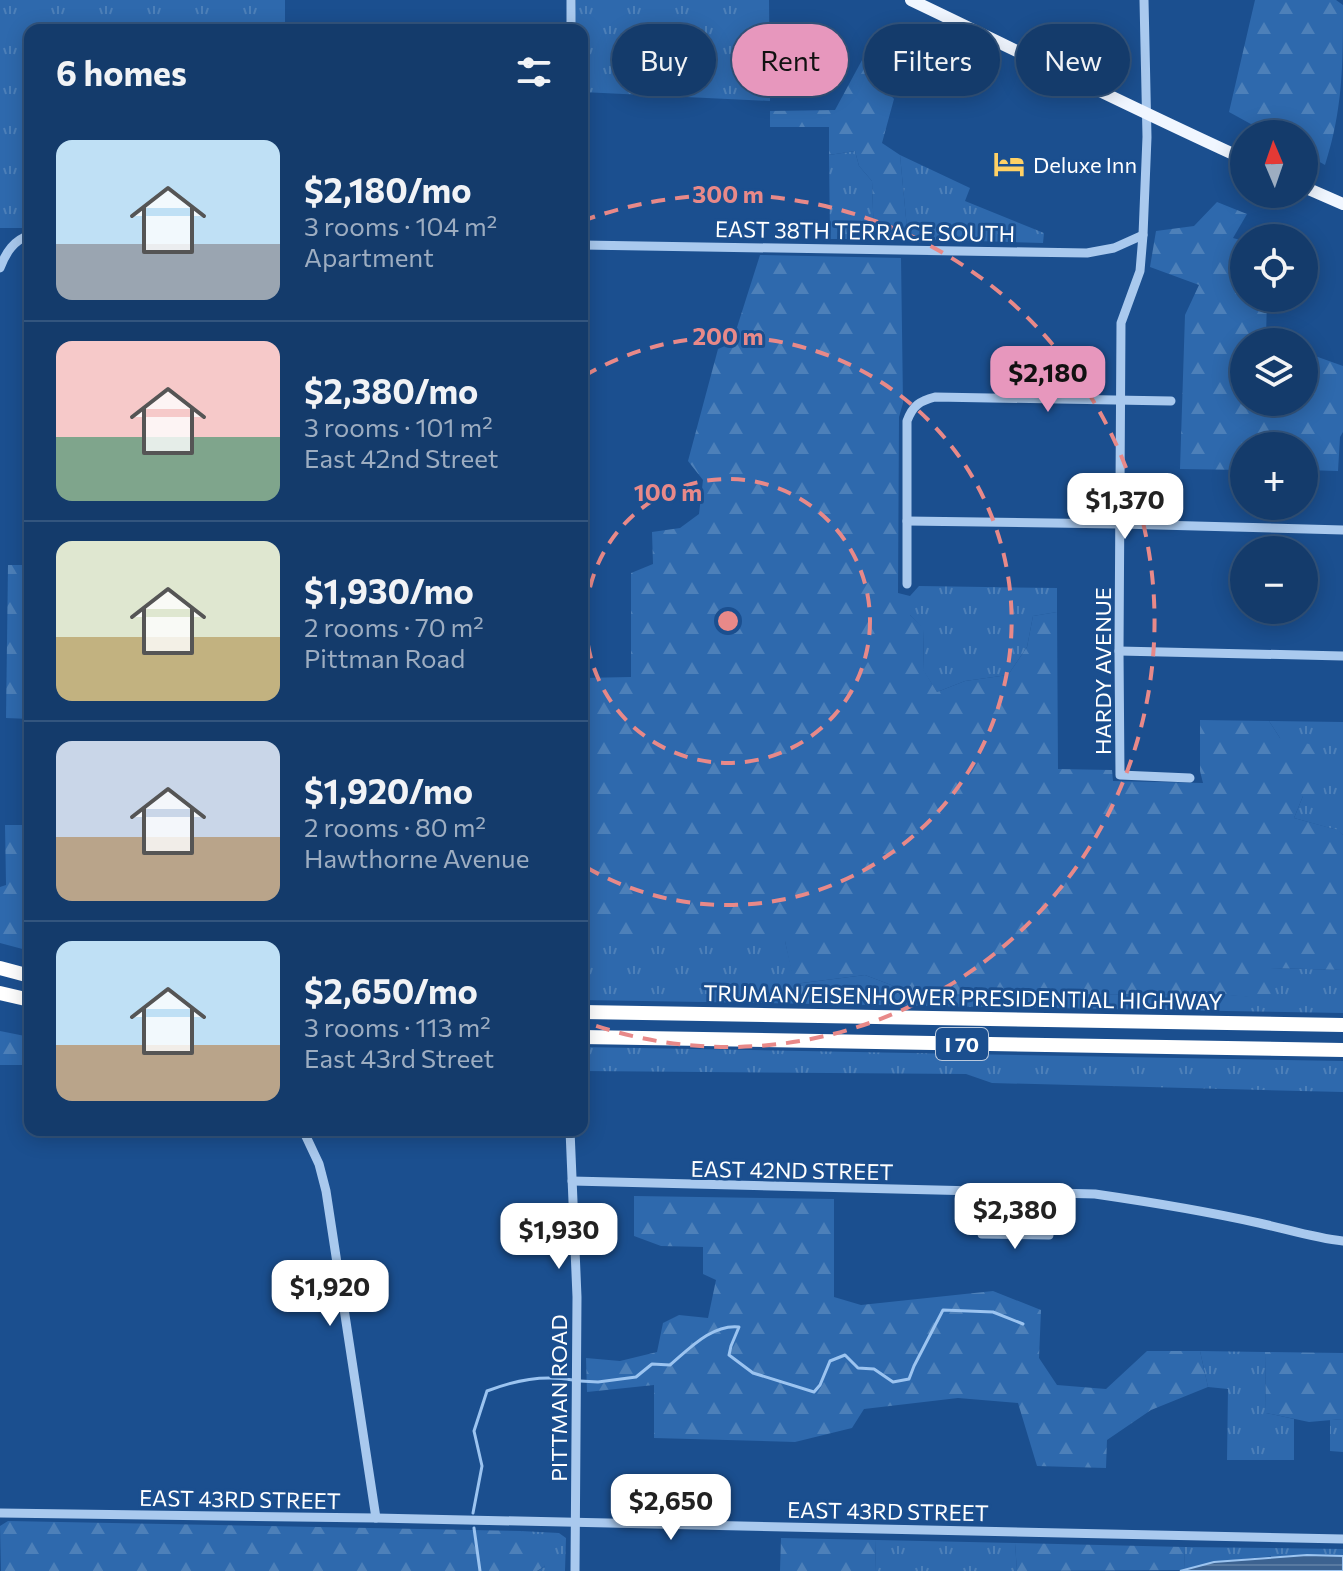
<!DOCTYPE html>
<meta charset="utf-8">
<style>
:root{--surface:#143b6b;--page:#1d4271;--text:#f1f3f6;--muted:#9dadc1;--line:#33557e;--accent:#e797bd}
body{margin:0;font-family:Commissioner,sans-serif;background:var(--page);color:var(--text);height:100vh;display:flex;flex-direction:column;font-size:30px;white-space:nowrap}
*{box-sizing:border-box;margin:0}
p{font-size:26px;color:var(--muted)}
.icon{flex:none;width:44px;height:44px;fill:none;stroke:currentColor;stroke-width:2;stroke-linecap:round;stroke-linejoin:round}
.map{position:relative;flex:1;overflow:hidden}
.sheet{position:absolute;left:24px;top:24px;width:564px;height:1112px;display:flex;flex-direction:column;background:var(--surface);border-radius:16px;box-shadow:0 4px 20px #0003,0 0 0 2px var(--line)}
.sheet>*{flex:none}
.hud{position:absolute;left:612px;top:24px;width:610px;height:72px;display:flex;gap:16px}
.needle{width:52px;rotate:358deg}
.buttons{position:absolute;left:1230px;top:120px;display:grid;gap:16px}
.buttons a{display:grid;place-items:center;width:88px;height:88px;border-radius:50%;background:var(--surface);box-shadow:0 4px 20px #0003,0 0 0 2px var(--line);font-size:40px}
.price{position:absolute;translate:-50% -68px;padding:0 18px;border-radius:16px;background:#fff;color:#222;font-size:26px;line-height:52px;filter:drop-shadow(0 2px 4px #0008)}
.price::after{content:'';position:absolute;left:50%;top:48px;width:24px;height:18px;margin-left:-12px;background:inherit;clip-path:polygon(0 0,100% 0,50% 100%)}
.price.on{background:var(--accent);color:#111}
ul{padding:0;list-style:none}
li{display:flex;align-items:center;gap:24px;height:200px;padding:0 32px}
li+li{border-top:2px solid var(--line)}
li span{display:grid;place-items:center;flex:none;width:224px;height:160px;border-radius:16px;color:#555}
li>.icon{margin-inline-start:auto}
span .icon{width:96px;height:96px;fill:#fffc;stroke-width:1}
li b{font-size:34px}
h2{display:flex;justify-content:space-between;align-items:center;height:96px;padding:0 32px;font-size:34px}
.chip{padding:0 28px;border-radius:36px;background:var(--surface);box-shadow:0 4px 20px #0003,0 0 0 2px var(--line);font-size:28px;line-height:72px}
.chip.on{background:var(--accent);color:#111}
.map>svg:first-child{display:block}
.grass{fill:url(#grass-tufts)}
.forest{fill:url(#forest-firs)}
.water{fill:url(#water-rules);stroke:#9cc4f0;stroke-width:2}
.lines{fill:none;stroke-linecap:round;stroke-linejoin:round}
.stream{stroke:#9cc4f0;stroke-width:3}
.minor{stroke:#a9c9ee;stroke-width:9}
.major{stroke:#f0f6ff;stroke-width:12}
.highway{stroke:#fff;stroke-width:14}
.ring{fill:none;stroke:#e88989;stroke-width:4;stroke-dasharray:14 10}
.labels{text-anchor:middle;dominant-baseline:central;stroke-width:6;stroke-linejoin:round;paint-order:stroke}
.shield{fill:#1b4f8f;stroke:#bbcadd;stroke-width:2}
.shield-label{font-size:20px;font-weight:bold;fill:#fff}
.poi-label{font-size:22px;fill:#fff;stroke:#1b4f8f;text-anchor:start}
.street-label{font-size:22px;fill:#fff;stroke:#1b4f8f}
.centre{fill:#e88989;stroke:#1b4f8f;stroke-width:4}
.ring-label{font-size:24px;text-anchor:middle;font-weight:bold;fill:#e88989;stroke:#1b4f8f;stroke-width:6;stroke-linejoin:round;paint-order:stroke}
</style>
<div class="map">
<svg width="1343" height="1571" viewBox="0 0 1343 1571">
<defs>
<pattern id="grass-tufts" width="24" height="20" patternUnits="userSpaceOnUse" patternTransform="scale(2)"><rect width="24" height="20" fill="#2e69ad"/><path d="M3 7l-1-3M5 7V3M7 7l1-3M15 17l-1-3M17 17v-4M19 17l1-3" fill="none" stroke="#4d80b9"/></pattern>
<pattern id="forest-firs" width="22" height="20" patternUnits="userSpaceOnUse" patternTransform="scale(2)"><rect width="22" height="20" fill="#2e69ad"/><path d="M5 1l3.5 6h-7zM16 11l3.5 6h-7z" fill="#4d80b9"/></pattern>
<pattern id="water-rules" width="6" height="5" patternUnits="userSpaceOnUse" patternTransform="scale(2)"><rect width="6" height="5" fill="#3c6290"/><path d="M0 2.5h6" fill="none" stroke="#597aa1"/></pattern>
</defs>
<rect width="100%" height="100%" fill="#1b4f8f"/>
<g class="grass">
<path d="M0,0H285V30H30V228H0Z"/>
<path d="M576,0H769L770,101L582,92V30H574Z"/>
<path d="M855,151L859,166L872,181L874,239H830L829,155Z"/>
<path d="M900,155L970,188L965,201L1044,233L1043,243L908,239Z"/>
<path d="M919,586L1057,588V612L1033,616L1027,647L1008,675L965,681L937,692L923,670L924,630L910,615V596Z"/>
<path d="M1269,721L1343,722V835L1337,830L1294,818L1303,796L1280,738Z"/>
<path d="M582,941H785L795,984L865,975L920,996L1216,994L1270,998L1269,968L1343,970V1013L582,1000Z"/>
<path d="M582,1047L1343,1061V1092L992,1083L966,1074L582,1071Z"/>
<path d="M1200,1351L1265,1352L1266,1413L1294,1419V1460H1227L1228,1389L1208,1387Z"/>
<path d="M1343,1419V1452L1330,1451V1420Z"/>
<path d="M521,1531L559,1533L566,1538L565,1571H538L545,1566Z"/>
<path d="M876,1540L1015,1543L1017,1571H875Z"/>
<path d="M1185,1547L1343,1549V1556C1289,1554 1236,1556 1184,1570Z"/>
</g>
<g class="forest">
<path d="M1255,0H1336L1343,5C1343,64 1343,109 1325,165L1304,153V134H1269L1229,112Z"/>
<path d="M868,49L888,60L880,83L894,99L882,143L900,155L908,239H874L872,181L859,166L855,151L829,155V127H770V111L835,110Z"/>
<path d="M1217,202L1247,214L1233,238L1244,241V298H1267L1266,337L1278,342H1244V402H1304V352L1343,366V432L1340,437L1338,471L1304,470V446H1244V470L1180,469L1185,315L1199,285L1150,267L1156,231L1194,226Z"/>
<path d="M760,255L901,258L903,403L899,417L898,593L910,596V615L924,629L923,669L937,692L965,681L1008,675L1027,647L1033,616L1057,612L1058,769L1112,770L1113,781L1203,783L1200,771V720L1269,721L1280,738L1319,746L1324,792L1303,796L1294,818L1338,830L1343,835V970L1270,968L1271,999L1216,994L920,996L865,975L794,984L785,941H582V678L631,677V573L653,564L652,532L680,528L699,514L703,480L688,461L718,349L732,343Z"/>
<path d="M8,565H30V719L6,718Z"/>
<path d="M5,825H30V951L0,943V887L6,885Z"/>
<path d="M0,1031L30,1037V1065H0Z"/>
<path d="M634,1196L834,1199V1297L861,1305L993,1291L1041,1310L1039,1358L1057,1385L1106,1389L1147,1351H1200L1208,1387L1151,1410L1107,1440L1106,1468L1037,1466L1018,1403L958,1398L864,1409L852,1428L795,1442L654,1438V1385L587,1392L586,1358L620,1361L657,1352L663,1323L679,1315L708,1318L716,1280L703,1274V1247L661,1246L634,1236Z"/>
<path d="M1265,1352L1343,1353V1419L1309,1422L1266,1413Z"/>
<path d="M8,1521L521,1531L540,1546L545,1566L537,1571H1L0,1526Z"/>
<path d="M781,1538L876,1540L875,1571H780Z"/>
<path d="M1015,1543L1185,1547L1184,1570L1017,1571Z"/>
</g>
<path class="water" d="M1307,1555L1343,1556V1571H1180L1214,1562Z"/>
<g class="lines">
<g class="stream">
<path d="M580,1381L598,1382L636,1377L652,1364L670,1365C689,1349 712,1324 739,1327L731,1346L729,1355L753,1373L814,1392L820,1385L830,1361L845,1355L858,1368L874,1369L893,1382L909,1379L914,1366L943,1310L993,1312L1023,1324"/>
<path d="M473,1513L482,1466L474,1431L487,1391C516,1380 542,1375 573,1380"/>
<path d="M474,1528L480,1571"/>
</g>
<g class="minor">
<path d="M1144,0L1147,137L1143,235L1140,271L1121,323L1119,651L1120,775L1190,778"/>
<path d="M571,30V0"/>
<path d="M582,245L1087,253L1114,248L1143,235"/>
<path d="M0,268C6,252 14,240 30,235"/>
<path d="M907,521L1120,524L1343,530"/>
<path d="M907,584V421C913,405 920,401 935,397L1171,401"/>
<path d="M1119,651L1343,656"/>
<path d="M303,1130L319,1164L326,1191L376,1518"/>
<path d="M570,1130L577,1297L575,1571"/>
<path d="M572,1181L1095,1194C1150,1202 1205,1211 1259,1223C1287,1229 1314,1238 1343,1241"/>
<path d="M980,1192L982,1234L1049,1235L1053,1193"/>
<path d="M0,1513L376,1518L1343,1539"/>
</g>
<g class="major">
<path d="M911,0C1022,53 1132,108 1244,159"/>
<path d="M1304,187L1343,204"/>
</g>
<g class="highway">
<path d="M0,968L30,976"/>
<path d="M0,993L30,1000"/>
<path d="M582,1012L1343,1025"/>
<path d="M582,1037L1343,1050"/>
</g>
</g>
<g class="ring">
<circle cx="728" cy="621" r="142"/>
<path d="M584 376A284 284 0 1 1 584 866"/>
<path d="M582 221A426 426 0 1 1 582 1021"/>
</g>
<defs>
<symbol id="hotel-bare" viewBox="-9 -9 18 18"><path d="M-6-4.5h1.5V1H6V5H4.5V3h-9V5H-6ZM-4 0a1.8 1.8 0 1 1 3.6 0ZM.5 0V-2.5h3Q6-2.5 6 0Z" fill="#ffd166" stroke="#1b4f8f" stroke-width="2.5" paint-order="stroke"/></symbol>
</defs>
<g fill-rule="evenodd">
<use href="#hotel-bare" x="987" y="142" width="44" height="44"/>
</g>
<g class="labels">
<rect class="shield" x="936" y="1028" width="52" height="32" rx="6"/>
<g class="shield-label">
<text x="962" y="1044">I 70</text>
</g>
<g class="poi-label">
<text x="1033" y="164">Deluxe Inn</text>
</g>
<g class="street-label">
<text transform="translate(865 231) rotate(1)">EAST 38TH TERRACE SOUTH</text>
<text transform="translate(1102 671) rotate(-90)">HARDY AVENUE</text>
<text transform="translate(963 997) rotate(1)">TRUMAN/EISENHOWER PRESIDENTIAL HIGHWAY</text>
<text transform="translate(792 1170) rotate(1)">EAST 42ND STREET</text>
<text transform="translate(558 1398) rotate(-90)">PITTMAN ROAD</text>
<text transform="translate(240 1499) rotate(1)">EAST 43RD STREET</text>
<text transform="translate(888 1511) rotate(1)">EAST 43RD STREET</text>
</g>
</g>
<circle cx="728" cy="621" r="12" class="centre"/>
<g class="ring-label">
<text x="728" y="203">300 m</text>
<text x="728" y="345">200 m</text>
<text x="668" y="501">100 m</text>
</g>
</svg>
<div class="buttons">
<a><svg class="needle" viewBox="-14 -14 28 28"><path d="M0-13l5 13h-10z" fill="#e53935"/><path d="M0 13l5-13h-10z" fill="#9dadc1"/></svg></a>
<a><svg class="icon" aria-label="locate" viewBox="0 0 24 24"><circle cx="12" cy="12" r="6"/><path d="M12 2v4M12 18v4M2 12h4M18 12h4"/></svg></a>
<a><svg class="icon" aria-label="layers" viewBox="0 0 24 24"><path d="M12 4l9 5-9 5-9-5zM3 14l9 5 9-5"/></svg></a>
<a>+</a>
<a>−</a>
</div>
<b class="price on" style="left:1048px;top:414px">$2,180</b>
<b class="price" style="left:1125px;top:541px">$1,370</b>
<b class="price" style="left:1015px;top:1251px">$2,380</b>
<b class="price" style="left:559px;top:1271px">$1,930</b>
<b class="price" style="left:330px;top:1328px">$1,920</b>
<b class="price" style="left:671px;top:1542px">$2,650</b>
<div class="hud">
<a class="chip">Buy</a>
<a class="chip on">Rent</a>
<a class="chip">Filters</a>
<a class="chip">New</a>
</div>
<section class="sheet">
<h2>6 homes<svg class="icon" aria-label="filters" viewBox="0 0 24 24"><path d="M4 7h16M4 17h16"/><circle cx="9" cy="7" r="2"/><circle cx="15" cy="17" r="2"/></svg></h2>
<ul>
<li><span style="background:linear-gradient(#bfe0f5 65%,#9aa5b1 0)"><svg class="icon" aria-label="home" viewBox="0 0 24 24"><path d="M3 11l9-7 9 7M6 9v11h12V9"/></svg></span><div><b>$2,180/mo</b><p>3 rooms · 104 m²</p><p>Apartment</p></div></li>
<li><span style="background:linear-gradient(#f6c9c9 60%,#7fa58c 0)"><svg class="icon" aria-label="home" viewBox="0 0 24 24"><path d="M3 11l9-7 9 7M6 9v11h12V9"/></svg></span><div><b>$2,380/mo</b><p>3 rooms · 101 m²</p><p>East 42nd Street</p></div></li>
<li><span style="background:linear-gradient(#dfe7d0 60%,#c2b280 0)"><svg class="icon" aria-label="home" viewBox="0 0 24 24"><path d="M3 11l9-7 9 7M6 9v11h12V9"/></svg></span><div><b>$1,930/mo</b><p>2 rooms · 70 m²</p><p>Pittman Road</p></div></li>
<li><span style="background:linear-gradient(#c9d6e8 60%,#b9a48a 0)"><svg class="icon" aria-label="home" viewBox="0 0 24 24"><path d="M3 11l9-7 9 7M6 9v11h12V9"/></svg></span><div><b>$1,920/mo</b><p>2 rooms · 80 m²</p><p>Hawthorne Avenue</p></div></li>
<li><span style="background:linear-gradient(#bfe0f5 65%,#b9a48a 0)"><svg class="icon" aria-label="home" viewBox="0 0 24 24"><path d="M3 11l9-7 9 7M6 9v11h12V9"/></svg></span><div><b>$2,650/mo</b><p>3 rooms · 113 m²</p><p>East 43rd Street</p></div></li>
</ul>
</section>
</div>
